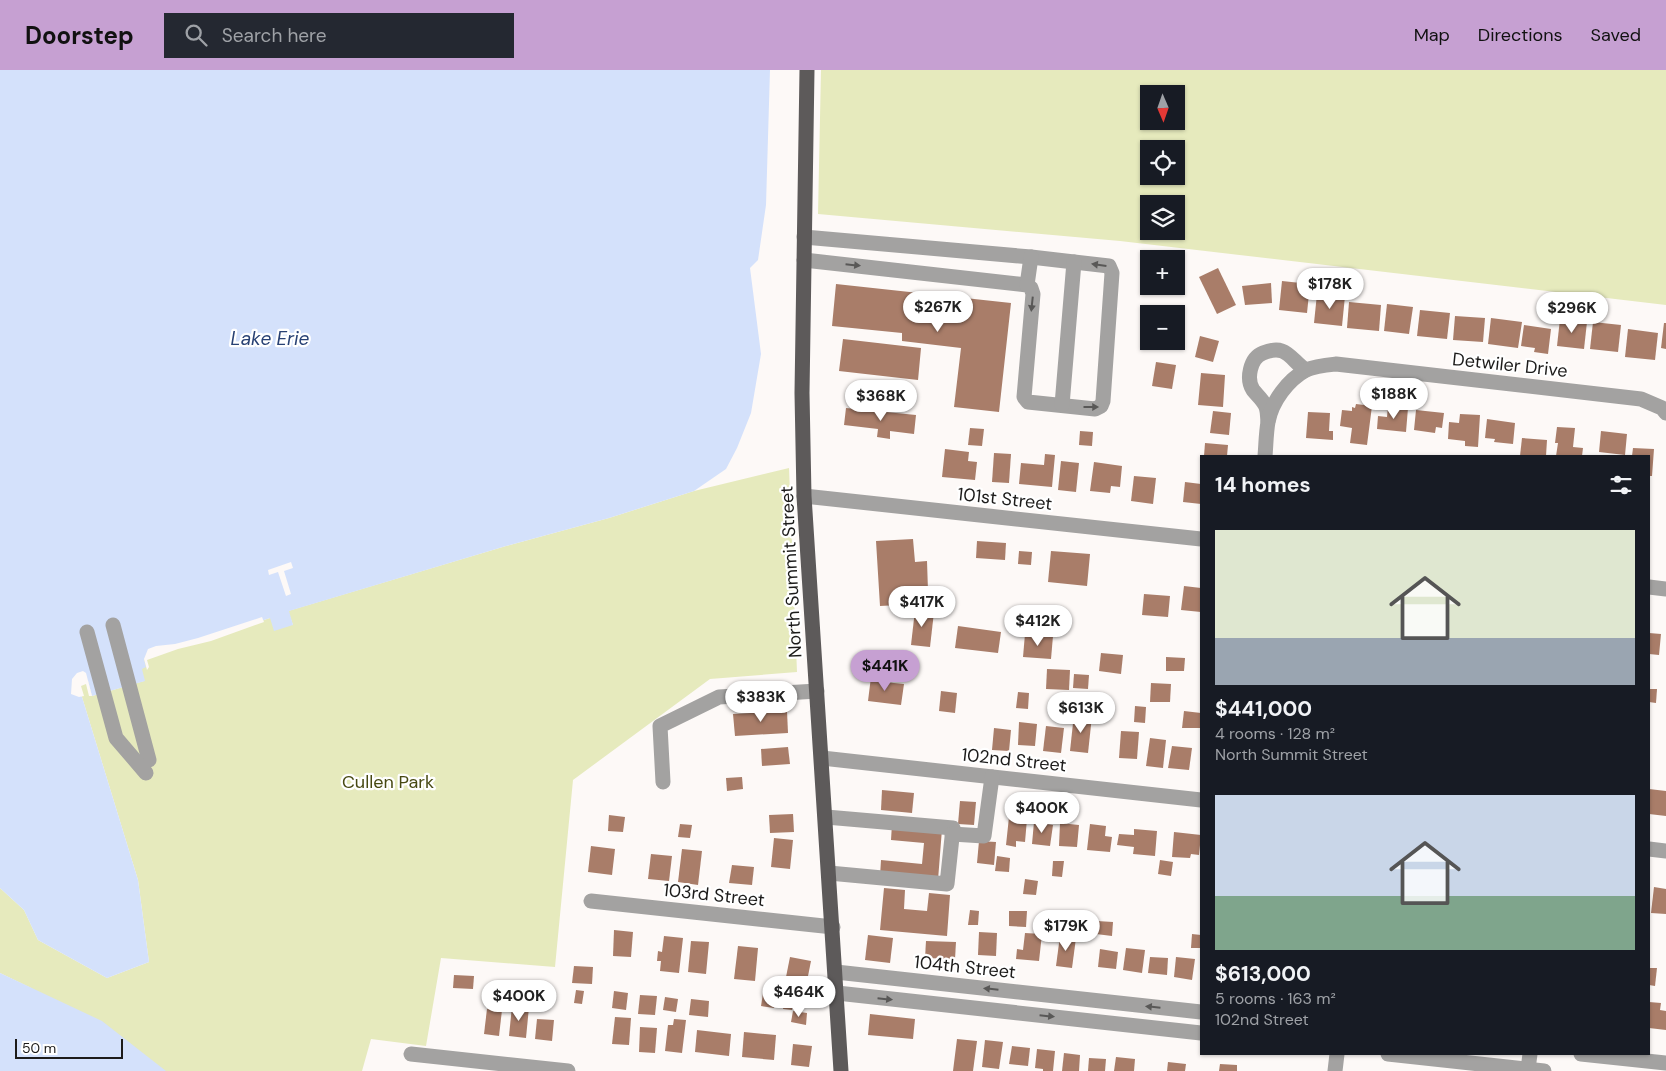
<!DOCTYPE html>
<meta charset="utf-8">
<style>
:root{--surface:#171b24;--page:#242831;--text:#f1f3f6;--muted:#9ea1a6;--accent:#c6a0d2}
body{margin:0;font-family:"DM Sans",sans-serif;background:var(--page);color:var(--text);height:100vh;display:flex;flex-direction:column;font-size:19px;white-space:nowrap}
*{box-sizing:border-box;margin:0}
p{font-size:16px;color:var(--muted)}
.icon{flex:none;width:28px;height:28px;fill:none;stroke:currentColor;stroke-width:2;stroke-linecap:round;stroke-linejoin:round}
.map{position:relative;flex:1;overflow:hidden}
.drawer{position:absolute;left:1200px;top:385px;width:450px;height:600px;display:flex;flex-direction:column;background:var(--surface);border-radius:0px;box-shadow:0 1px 4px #0004}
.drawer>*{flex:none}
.needle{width:32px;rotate:178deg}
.controls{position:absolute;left:1140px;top:15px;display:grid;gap:10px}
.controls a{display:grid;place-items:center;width:45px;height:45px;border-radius:0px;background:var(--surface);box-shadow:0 1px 4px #0004;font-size:25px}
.scale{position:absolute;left:15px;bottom:12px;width:108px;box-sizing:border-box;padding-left:5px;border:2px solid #1c1b1a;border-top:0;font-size:14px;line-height:18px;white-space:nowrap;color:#1c1b1a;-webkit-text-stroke:4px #fff;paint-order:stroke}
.price{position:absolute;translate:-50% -42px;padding:0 11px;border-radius:18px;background:#fff;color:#222;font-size:16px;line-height:32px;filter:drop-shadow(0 1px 2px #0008)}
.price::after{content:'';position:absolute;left:50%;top:30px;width:15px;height:11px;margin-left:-8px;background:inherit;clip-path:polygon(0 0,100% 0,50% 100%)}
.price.selected{background:var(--accent);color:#111}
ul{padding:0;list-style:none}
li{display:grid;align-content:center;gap:10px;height:265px;padding:0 15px}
li span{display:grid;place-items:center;height:155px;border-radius:0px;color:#555}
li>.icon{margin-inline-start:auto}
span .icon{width:90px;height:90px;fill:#fffc;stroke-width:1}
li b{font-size:21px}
h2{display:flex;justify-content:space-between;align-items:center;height:60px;padding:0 15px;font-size:21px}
header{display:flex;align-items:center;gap:30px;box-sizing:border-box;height:70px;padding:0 25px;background:var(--accent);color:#111}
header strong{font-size:24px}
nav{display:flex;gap:28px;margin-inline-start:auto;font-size:18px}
.search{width:350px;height:45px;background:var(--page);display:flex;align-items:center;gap:12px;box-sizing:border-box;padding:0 18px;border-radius:0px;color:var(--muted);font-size:19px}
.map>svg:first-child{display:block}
.green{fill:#e6eabd;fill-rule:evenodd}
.water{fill:#d4e1fb}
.pier{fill:#fdf9f7}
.building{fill:#a97d69}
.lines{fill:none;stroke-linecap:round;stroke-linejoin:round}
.minor{stroke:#a3a2a1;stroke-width:15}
.major{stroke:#5d5a5a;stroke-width:15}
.oneway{fill:#595857}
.labels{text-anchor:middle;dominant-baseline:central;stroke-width:4.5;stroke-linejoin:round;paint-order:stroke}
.street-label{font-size:18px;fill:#1c1b1a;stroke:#fff}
.park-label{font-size:18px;fill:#474912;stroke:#fff}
.water-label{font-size:19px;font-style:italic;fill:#284174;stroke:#fff}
</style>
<header>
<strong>Doorstep</strong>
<div class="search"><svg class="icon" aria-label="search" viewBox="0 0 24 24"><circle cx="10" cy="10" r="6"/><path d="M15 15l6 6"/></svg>Search here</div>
<nav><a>Map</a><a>Directions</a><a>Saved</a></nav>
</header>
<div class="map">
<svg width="1666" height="1001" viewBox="0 0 1666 1001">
<rect width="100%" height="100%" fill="#fdf9f7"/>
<g class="green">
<path d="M821,0H1666V235L1120,171L818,144ZM1149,24H1176V51H1149ZM1149,79H1176V106H1149ZM1149,134H1176V161H1149Z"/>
<path d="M789,398L797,602L710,609L573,710L555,897L441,888L426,976L371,969L362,1001H124L31,918L0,903V818L24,840L38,870L107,908L149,892L138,810L78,614L88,611L92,626L144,611L141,598L144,589L270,548L293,555L288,541L506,476L609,448L694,421Z"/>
</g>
<g class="water">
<path d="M0,0H770L766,135L758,190L750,198L761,284L751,343L737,378L726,399L694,421L609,448L506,476L289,541L293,555L274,561L270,548L144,589L146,597L142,599L145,611L92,626L88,611L78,614L138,810L149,892L107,908L38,870L24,840L0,818Z"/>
<path d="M0,903L102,951L166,1001H0Z"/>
</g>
<g class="pier">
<path d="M291,492L293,498L284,501L291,524L286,526L278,502L269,505L268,500Z"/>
<path d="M262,547L264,552L211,571L178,579L147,590L149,597L147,600L144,589L148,579L156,576L175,574L198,568Z"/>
<path d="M83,601L86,603L92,626H89L86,614L81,616L84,626L79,627L71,624L72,609L77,603Z"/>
</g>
<g class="building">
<path d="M1218,198L1236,235L1217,244L1199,207Z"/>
<path d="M1282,211L1310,214L1307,243L1279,240Z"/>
<path d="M1271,213L1272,233L1245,235L1242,216Z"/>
<path d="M836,214L1011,233L999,342L954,337L961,278L902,271V263L832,256Z"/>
<path d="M1317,224L1345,226L1342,256L1314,253Z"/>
<path d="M1349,232L1381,235L1379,261L1347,258Z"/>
<path d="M1387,234L1413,237L1409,264L1384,261Z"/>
<path d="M1420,240L1450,243L1447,269L1417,266Z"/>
<path d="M1455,246L1485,248L1483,272L1453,270Z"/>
<path d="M1491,248L1522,252L1518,278L1488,274Z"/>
<path d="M1560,249L1587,252L1584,279L1557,276Z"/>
<path d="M1593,252L1621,255L1618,282L1590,279Z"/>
<path d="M1664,253H1666V279L1661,278Z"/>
<path d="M1524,255L1551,259L1548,284L1534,282L1535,278L1521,276Z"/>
<path d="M1628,259L1658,263L1655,290L1625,287Z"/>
<path d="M1200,266L1219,271L1213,292L1195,287Z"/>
<path d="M843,269L921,278L918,310L839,301Z"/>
<path d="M1156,292L1176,295L1172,319L1152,316Z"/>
<path d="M1201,303L1225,305L1223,337L1198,335Z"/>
<path d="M1356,334L1372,336L1367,375L1350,373L1352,358L1340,356L1342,340L1352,341V337L1355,338Z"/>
<path d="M1388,336L1408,338L1406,362L1377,359L1378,346L1387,347Z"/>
<path d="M846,338L916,345L914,364L890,361V369L877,367L878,359L844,355Z"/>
<path d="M1416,340L1444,343L1442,358L1436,357L1435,363L1414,360Z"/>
<path d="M1213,341L1231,343L1229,365L1210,363Z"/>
<path d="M1308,342L1330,343L1329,361H1333V370L1306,368Z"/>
<path d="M1460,344L1480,345L1478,377L1465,376V371L1448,369L1449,352L1459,353Z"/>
<path d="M1487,349L1515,353L1513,374L1494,372L1495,369L1485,368Z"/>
<path d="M1557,357L1575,358L1573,377L1583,378L1582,386H1556L1558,373H1555Z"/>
<path d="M970,358L984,359L982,376L968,375Z"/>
<path d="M1080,361L1093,362L1092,376L1079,375Z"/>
<path d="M1601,361L1627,364L1625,385L1599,382Z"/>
<path d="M1522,368L1547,370L1546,386H1520Z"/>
<path d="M1205,373L1228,375L1227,386H1204Z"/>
<path d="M1633,378L1654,379L1652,406H1649V386H1632Z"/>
<path d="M945,379L969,382L968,391L977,392L975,410L942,407Z"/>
<path d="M994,383L1011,384L1009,413L992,412Z"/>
<path d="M1045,384L1055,385L1052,417L1019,414L1021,393L1044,395Z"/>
<path d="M1061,391L1079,393L1076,422L1058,420Z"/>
<path d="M1094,392L1122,396L1120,417L1111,416L1110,423L1090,421Z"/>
<path d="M1134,406L1156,408L1153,434L1131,431Z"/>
<path d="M1185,412L1201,414V434L1183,432Z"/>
<path d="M913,469L915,492L927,491L928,521H916L917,534L880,536L876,471Z"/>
<path d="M977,471L1006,473L1005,490L976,488Z"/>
<path d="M1019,481L1032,482L1031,495L1018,494Z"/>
<path d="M1051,481L1090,484L1087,516L1048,512Z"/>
<path d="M1184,516L1201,518V542L1181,540Z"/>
<path d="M1144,524L1170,526L1168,547L1142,545Z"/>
<path d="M915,540L934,542L930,577L911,575Z"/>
<path d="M958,556L1001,562L998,583L955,578Z"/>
<path d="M1649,563L1661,564L1659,585L1649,584Z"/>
<path d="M1025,564L1053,566L1051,589L1023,587Z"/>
<path d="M1101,583L1123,585L1121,604L1099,601Z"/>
<path d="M1166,587L1185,588L1184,601H1166Z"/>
<path d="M1047,599L1070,600L1069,620L1046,619Z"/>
<path d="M1074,604L1089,605L1088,619L1073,618Z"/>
<path d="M871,607L885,608L884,612L904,614L901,635L868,631Z"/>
<path d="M1151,613L1171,614L1170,632H1150Z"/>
<path d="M1649,619H1657L1656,633L1649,632Z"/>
<path d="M941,621L957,623L955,643L939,641Z"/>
<path d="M1018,622L1029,623L1028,639L1016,638Z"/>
<path d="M1135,636L1146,637L1145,653L1134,652Z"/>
<path d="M787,641L788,663L735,666L733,644Z"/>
<path d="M1184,641L1201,643V658H1182Z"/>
<path d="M1074,644L1092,646L1088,683L1070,681Z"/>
<path d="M1019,652L1037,654L1035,676L1018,675Z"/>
<path d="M1046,656L1064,658L1061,683L1043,681Z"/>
<path d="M994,658L1011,660L1009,681L992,680Z"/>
<path d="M1121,661L1139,662L1137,689L1119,688Z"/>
<path d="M1150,668L1166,670L1163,698L1146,696Z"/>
<path d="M1172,676L1192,678L1189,700L1168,698Z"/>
<path d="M788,677L790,694L762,696L761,679Z"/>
<path d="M742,707L743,719L727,721L726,708Z"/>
<path d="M1649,719L1666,721V746L1649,744Z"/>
<path d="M882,720L914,723L912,743L881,740Z"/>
<path d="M960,731L976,732L974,755L958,754Z"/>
<path d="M793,744L794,762L770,763L769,745Z"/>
<path d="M609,745L625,747L623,762L608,761Z"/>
<path d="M1009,747L1027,749L1025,772L1016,771V777L1006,775Z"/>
<path d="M1034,752L1053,755L1050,776L1032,774Z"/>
<path d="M1060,753L1079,755L1077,777L1059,776Z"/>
<path d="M680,754L692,755L690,768L678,767Z"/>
<path d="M892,754L942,759L938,810L880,806L881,790L922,794L924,773L891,770Z"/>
<path d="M1090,754L1106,756L1105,766L1112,767L1110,782L1087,780Z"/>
<path d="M1134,759L1157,761L1155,786L1133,784L1134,777L1117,775L1119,764L1134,765Z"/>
<path d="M1174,762L1201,765L1199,785L1191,784L1190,788L1172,787Z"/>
<path d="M774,768L793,770L790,799L771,797Z"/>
<path d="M979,771L996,772L994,795L977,793Z"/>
<path d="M591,776L615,779L612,805L588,802Z"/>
<path d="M682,779L702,781L698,815L678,812Z"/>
<path d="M651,784L672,786L669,811L648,809Z"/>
<path d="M997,786L1010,788L1009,802L995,801Z"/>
<path d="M1160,790L1173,792L1171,806L1158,804Z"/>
<path d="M1053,791H1064L1062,807L1052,806Z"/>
<path d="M732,795L754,797L752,815L729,813Z"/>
<path d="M1025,809L1038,811L1036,825L1023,824Z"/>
<path d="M1654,817L1666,819V844L1651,843Z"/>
<path d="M884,818L905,820L904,839L927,841L929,823L950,825L947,866L880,860Z"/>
<path d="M970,840L979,841L978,855H968Z"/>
<path d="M1009,841H1027L1026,857L1009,856Z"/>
<path d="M1097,851L1113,852L1112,866L1096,864Z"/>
<path d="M614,860L633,862L631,887L613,886Z"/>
<path d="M979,862L997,863L996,886L978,885Z"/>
<path d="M1025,863L1042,864L1039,891L1016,889L1017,879L1023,880Z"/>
<path d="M1192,864L1201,865V878H1191Z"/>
<path d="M868,865L893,868L890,893L865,890Z"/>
<path d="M664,866L683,868L679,903L660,901L661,891H657L658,881L662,882Z"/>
<path d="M1060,866L1076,868L1072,898L1056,896Z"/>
<path d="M691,871L709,872L706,904L688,902Z"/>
<path d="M926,871L956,872L955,889L925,888Z"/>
<path d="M738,876L758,878L755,911L734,909Z"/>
<path d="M1126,878L1145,880L1142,903L1123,900Z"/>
<path d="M1100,879L1118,882L1116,899L1098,897Z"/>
<path d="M790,887L811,891L807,911L786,907Z"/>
<path d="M1150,887L1168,888L1167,905L1148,903Z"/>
<path d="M1176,887L1195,889L1192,910L1174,907Z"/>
<path d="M574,896L593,897L592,914L572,913Z"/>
<path d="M1649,898H1657L1655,916L1649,915Z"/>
<path d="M454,905L474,906L473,919L453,918Z"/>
<path d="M764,917L777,919L774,938L761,936Z"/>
<path d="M576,920L584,921L582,934L574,933Z"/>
<path d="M614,921L628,923L626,940L612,938Z"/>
<path d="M640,925L657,926L655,945L638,944Z"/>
<path d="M665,927L678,929L676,942L663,940Z"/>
<path d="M785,927L794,929L792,940L783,939Z"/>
<path d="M691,929L709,931L708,947L689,945Z"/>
<path d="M1649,932L1661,933L1660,940L1666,941V960L1649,958Z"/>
<path d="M512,936L529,937L526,968L509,966Z"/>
<path d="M487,939L502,940L499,966L484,964Z"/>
<path d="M793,941L807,943L806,955L791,952Z"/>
<path d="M870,944L915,949L913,969L868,965Z"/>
<path d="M615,947L631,948L629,975L612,974Z"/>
<path d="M537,949L554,950L552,971L535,969Z"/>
<path d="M674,949L686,950L682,983L665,981L668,955H673Z"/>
<path d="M640,957L657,958L655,983L639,982Z"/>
<path d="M697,960L731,964L729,986L695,982Z"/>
<path d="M744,962L776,965L774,990L742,987Z"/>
<path d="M957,969L977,971L973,1001H953Z"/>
<path d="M985,970L1003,972L999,999L982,997Z"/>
<path d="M793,974L812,976L809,997L791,995Z"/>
<path d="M1012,976L1030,978L1028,996L1009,994Z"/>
<path d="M1037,979L1055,981L1053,1001H1043V999L1035,998Z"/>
<path d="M1064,983L1080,985L1079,1001H1062Z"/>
<path d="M1116,987L1135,989L1134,1001H1114Z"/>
<path d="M1089,988L1106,989L1105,1001H1088Z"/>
<path d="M1168,992L1186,994L1185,1001H1167Z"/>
<path d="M1220,994L1237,995V1001H1219Z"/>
</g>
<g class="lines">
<g class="minor">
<path d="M804,190L1027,215L1031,218L1033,224L1024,327L1028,332L1095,339L1101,336L1103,331L1112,203L1109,196L1031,187L804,167"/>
<path d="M1027,215L1031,187"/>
<path d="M1062,335L1074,192"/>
<path d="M1268,351C1267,345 1268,340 1265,335C1262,329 1257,325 1253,320C1246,309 1250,288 1263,283C1268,281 1276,279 1282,281C1291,284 1297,295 1306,300"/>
<path d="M1265,386C1266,375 1266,363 1268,352C1272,331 1288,310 1306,300C1315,296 1326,295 1336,294L1641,329L1662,338L1666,343"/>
<path d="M804,426L1201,469"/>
<path d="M1649,517L1666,519"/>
<path d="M113,555L149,690"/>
<path d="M87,562L116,668L146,703"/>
<path d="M822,688L1201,730"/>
<path d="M663,712L660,656L719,627L817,621"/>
<path d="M826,747L953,758L947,814L829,803"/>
<path d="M952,764L984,766L992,707"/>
<path d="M1649,779L1666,781"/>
<path d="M591,831L833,857"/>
<path d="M836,902L1201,942"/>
<path d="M837,923L1201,963"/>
<path d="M411,984L568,1001"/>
<path d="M1388,984L1544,1001"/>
<path d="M1581,984L1666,993"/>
<path d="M1528,999L1530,984"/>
<path d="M1335,1001L1337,984"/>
</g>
<path class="major" d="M807,0L802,323L804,426L841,1001"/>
</g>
<defs><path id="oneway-solid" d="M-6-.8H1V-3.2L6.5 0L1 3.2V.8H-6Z" transform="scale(1.25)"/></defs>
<g class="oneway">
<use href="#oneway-solid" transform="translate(853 195) rotate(6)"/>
<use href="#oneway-solid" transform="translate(1099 195) rotate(-172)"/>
<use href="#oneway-solid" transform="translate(1032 234) rotate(96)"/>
<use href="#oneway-solid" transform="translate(1091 337)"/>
<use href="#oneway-solid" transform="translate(991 919) rotate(-174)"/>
<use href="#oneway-solid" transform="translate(885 929) rotate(6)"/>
<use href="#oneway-solid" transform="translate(1153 937) rotate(-174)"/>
<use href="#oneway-solid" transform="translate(1047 946) rotate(6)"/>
</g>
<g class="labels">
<g class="street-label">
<text transform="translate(1510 295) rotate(6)">Detwiler Drive</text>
<text transform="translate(1005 429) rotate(6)">101st Street</text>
<text transform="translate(791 502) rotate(-93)">North Summit Street</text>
<text transform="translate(1014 690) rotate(6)">102nd Street</text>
<text transform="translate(714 825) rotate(6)">103rd Street</text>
<text transform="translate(965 897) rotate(6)">104th Street</text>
</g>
<g class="park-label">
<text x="388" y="712">Cullen Park</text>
</g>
<g class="water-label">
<text x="270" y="268">Lake Erie</text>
</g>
</g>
</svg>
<div class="controls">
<a><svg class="needle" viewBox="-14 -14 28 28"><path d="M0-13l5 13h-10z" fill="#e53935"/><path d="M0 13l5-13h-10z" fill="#9ea1a6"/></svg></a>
<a><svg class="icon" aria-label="locate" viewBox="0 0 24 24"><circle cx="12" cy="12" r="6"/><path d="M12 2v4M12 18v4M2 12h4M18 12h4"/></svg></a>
<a><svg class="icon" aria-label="layers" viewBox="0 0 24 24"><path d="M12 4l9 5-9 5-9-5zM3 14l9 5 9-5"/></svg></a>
<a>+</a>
<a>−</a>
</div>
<div class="scale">50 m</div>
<b class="price" style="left:1330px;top:240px">$178K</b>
<b class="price" style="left:938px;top:263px">$267K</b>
<b class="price" style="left:1572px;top:264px">$296K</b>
<b class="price" style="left:1394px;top:350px">$188K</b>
<b class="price" style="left:881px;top:352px">$368K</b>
<b class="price" style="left:922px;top:558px">$417K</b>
<b class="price" style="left:1038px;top:577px">$412K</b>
<b class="price selected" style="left:885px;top:622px">$441K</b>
<b class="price" style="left:761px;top:653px">$383K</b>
<b class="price" style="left:1081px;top:664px">$613K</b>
<b class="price" style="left:1042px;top:764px">$400K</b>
<b class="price" style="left:1066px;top:882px">$179K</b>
<b class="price" style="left:799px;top:948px">$464K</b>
<b class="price" style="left:519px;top:952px">$400K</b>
<section class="drawer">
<h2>14 homes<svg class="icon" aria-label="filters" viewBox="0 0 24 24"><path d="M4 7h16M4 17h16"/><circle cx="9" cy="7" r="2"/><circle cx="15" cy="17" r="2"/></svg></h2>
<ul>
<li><span style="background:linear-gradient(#dfe7d0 70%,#9aa5b1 0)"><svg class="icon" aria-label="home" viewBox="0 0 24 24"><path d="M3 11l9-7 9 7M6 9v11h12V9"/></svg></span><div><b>$441,000</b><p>4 rooms · 128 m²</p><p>North Summit Street</p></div></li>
<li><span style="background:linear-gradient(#c9d6e8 65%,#7fa58c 0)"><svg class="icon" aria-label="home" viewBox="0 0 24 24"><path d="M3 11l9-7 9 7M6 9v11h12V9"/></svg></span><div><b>$613,000</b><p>5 rooms · 163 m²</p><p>102nd Street</p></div></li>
</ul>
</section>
</div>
